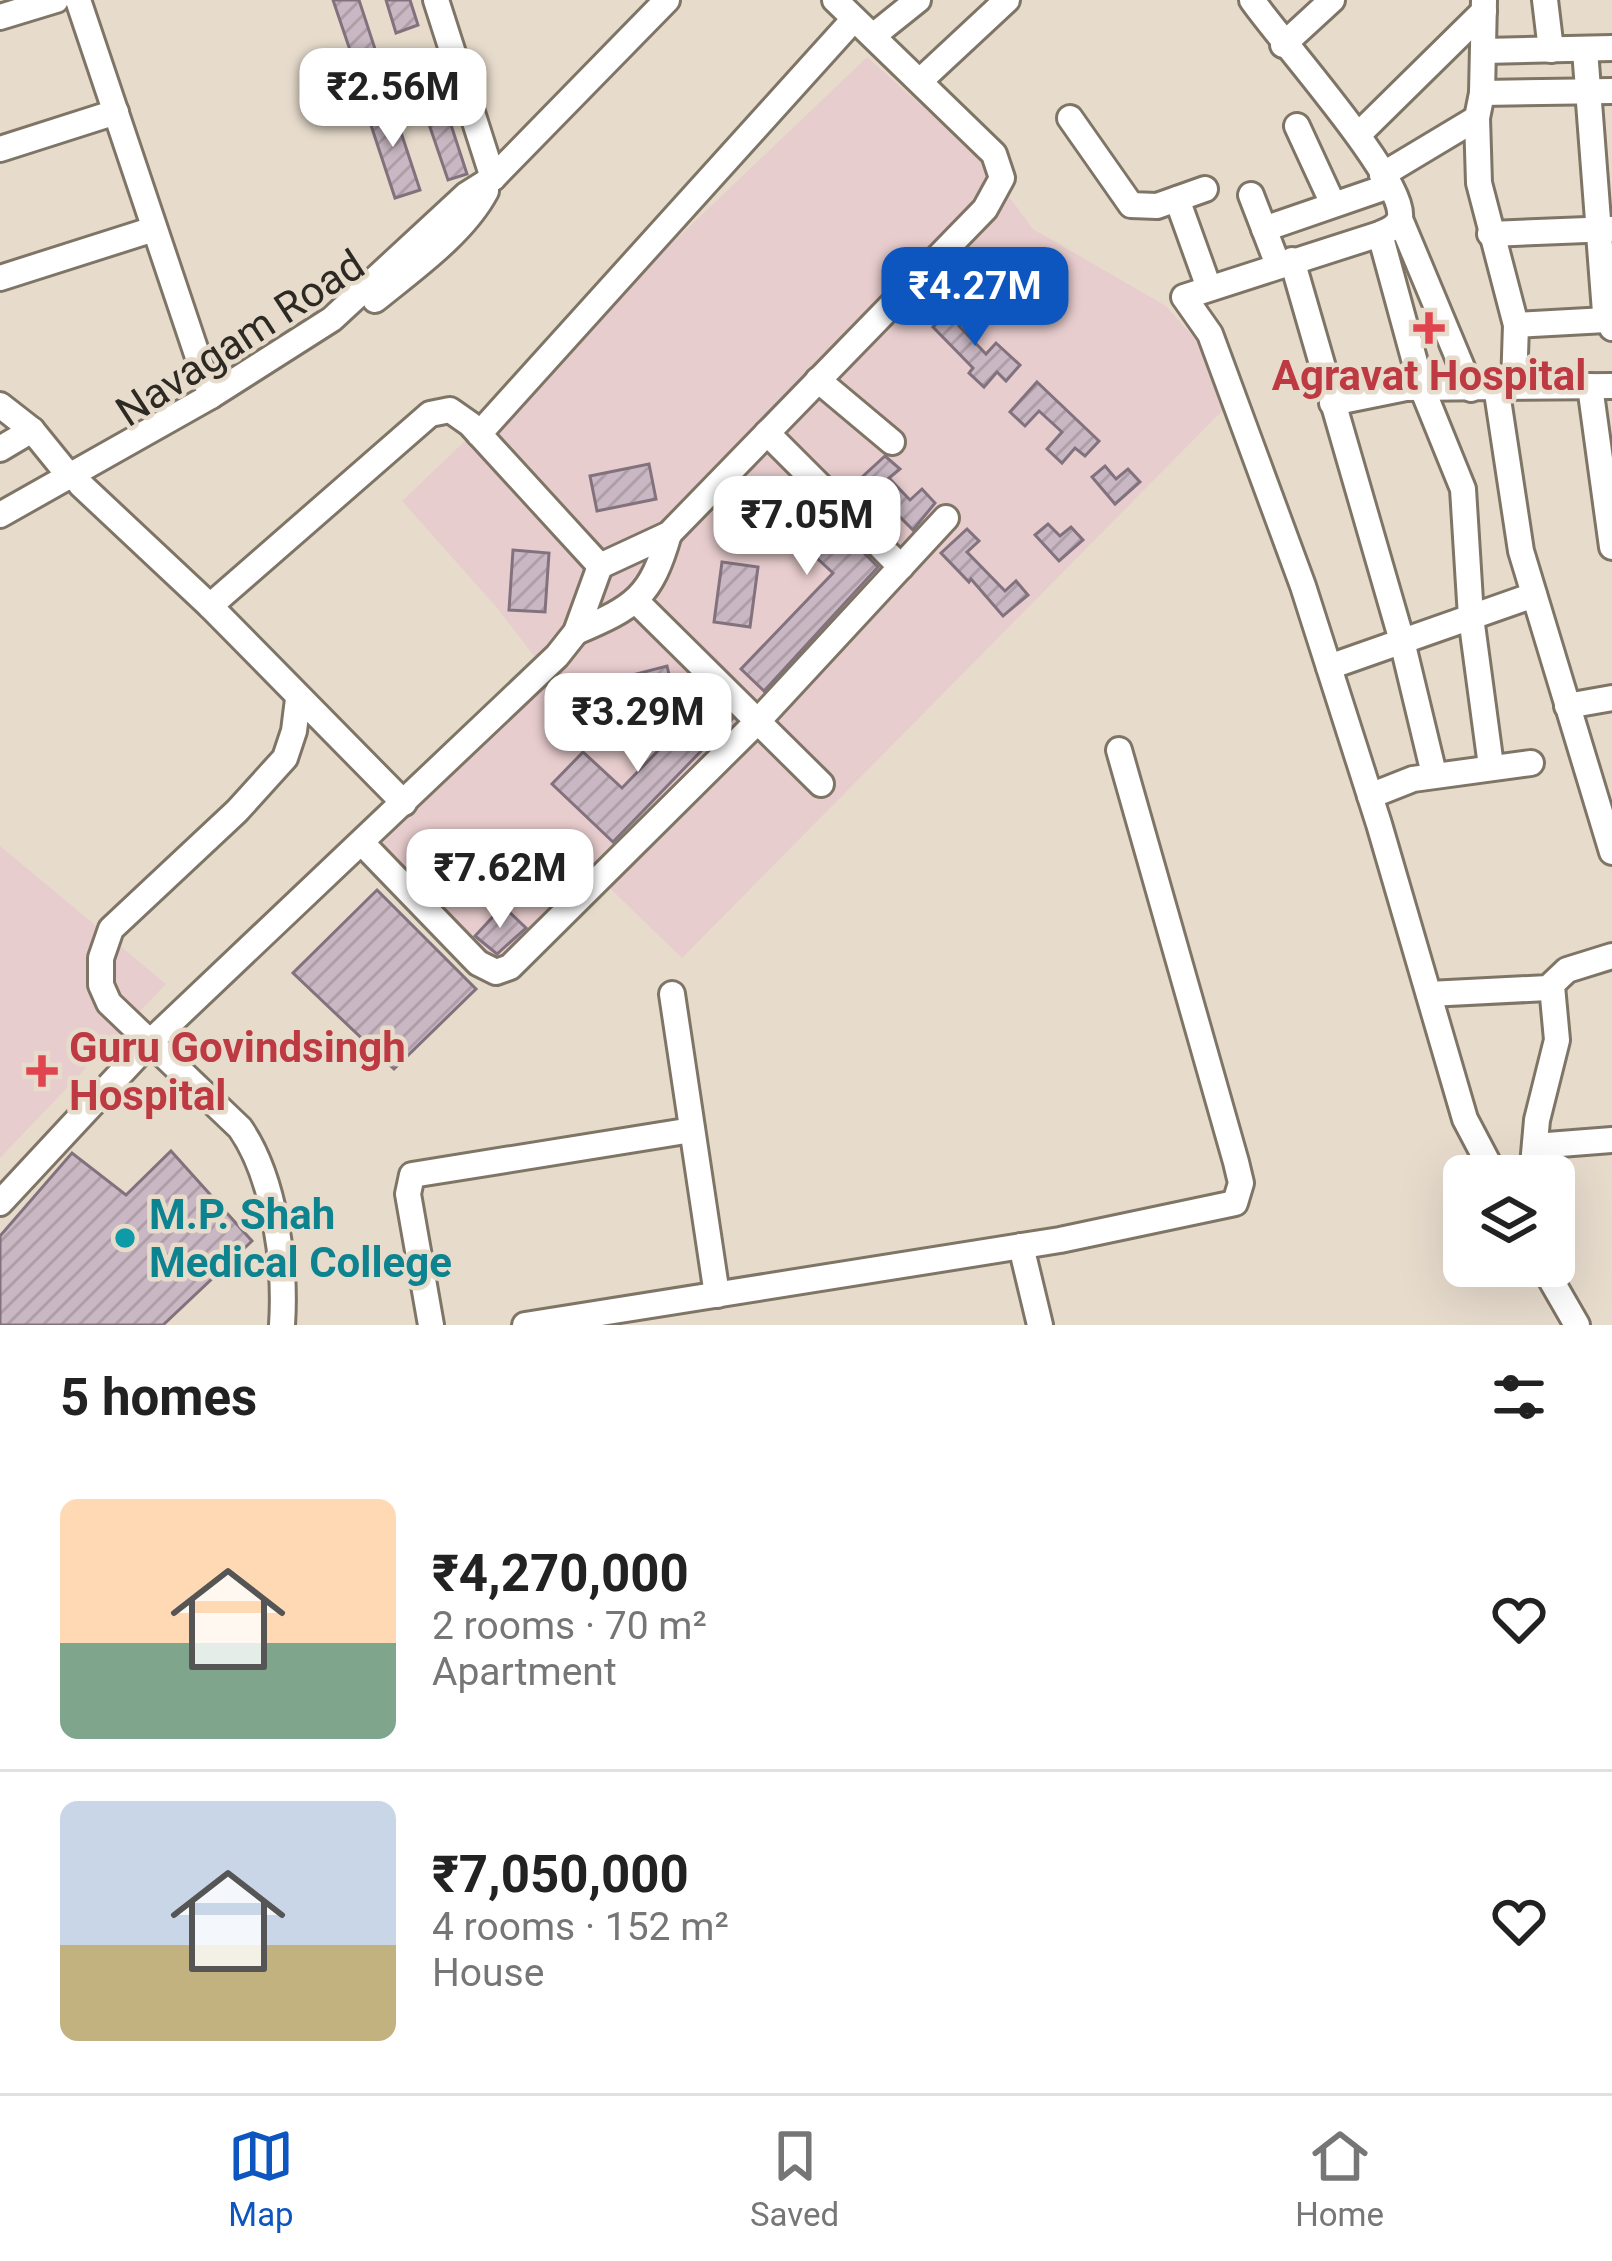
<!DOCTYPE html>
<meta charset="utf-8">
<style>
:root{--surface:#fff;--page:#f2f2f2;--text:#222;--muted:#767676;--line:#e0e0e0;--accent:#0d55bf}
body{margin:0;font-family:Roboto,sans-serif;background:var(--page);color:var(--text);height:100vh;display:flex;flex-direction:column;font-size:45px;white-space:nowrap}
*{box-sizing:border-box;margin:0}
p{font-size:39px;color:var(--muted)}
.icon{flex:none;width:66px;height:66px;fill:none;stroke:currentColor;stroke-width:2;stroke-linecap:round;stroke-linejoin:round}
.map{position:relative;height:1325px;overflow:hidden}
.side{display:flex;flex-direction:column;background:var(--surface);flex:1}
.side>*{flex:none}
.fabs{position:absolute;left:1443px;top:1155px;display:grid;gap:24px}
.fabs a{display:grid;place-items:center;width:132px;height:132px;border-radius:18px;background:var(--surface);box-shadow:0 12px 48px #0002;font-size:60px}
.price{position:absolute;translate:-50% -102px;padding:0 27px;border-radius:24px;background:#fff;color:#222;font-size:39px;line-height:78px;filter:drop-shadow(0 3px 6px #0008)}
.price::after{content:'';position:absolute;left:50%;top:72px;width:36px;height:27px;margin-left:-18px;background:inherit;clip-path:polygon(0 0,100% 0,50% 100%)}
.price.current{background:var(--accent);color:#fff}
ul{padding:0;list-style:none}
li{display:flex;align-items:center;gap:36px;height:300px;padding:0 60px}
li+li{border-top:3px solid var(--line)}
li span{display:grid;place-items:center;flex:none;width:336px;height:240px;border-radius:18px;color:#555}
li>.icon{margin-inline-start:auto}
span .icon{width:144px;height:144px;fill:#fffc;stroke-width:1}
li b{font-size:51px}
h2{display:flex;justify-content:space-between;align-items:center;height:144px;padding:0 60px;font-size:51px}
.tabs{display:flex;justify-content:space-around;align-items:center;height:168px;border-top:3px solid var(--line);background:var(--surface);font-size:33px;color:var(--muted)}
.tabs a{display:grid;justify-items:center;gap:6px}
.tabs .current{color:var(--accent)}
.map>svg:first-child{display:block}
.medical{fill:#e8cdce}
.building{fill:url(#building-hatch);stroke:#82727d;stroke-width:3}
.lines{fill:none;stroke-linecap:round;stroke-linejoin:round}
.minor-casing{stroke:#7f7566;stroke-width:30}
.minor{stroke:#fff;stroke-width:24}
.health-dot{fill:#e0444e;stroke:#e7dccc;stroke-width:4.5}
.culture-dot{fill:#0f9aa8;stroke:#e7dccc;stroke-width:4.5}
.labels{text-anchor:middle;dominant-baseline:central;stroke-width:9;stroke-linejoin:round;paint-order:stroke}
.street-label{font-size:42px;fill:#2d2923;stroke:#e7dccc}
.health-label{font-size:42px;font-weight:bold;fill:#be3a42;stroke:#e7dccc}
.culture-label{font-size:42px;font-weight:bold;fill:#0d838f;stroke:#e7dccc;text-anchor:start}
</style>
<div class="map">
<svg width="1612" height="1325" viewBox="0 0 1612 1325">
<defs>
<pattern id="building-hatch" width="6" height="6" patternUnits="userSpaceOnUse" patternTransform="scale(3)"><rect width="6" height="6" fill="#c9b8c3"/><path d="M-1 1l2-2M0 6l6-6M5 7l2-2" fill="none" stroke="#ad9ea7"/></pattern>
</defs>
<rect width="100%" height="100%" fill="#e7dccc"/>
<g class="medical">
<path d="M867,57L979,156L1033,229L1166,306L1208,353L1224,409L682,958L595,874L493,966L379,847L550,677L497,608L402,501Z"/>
<path d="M0,846L166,984L0,1158Z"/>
</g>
<g class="building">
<path d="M333,0H359L376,52L353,59Z"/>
<path d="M386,0H410L418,25L396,33Z"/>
<path d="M438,85L467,174L448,180L418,92Z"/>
<path d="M391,102L420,190L395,198L366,110Z"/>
<path d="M958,302L970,314L959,326L986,354L996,343L1020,365L1006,381L997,372L984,387L969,373L973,368L933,327Z"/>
<path d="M1037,382L1099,441L1085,456L1075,448L1062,463L1047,449L1062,432L1039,411L1025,426L1010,412Z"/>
<path d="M885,456L900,469L889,478L910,500L922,489L935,503L913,530L861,478Z"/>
<path d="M649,464L656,499L597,511L590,476Z"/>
<path d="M1105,466L1116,479L1128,469L1140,482L1115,504L1092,477Z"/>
<path d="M781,479L816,511L819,508L878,567L764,691L741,669L833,573L782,526L775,534L751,512Z"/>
<path d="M1048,524L1060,536L1071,527L1083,540L1059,561L1035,535Z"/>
<path d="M967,529L979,541L967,552L1005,591L1016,581L1028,595L1003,616L971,579L969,582L941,553Z"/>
<path d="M513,550L549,553L545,612L509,610Z"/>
<path d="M722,562L758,567L750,627L714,622Z"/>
<path d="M667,666L674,696L616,710L609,681Z"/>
<path d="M710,697L732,719L613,842L552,784L583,752L622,788Z"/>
<path d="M559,852L582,873L550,904L527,884Z"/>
<path d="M377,890L476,989L394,1069L293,973Z"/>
<path d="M503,906L526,928L497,954L475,936Z"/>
<path d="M171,1151L252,1241L163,1325H0V1236L72,1153L126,1195Z"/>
</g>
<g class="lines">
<defs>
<g id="minor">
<path d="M78,0L211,396"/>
<path d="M436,0L493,178"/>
<path d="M1252,0C1278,38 1405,179 1400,217C1398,227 1388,230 1380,234L1184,297L1210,334L1303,586L1379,824L1465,1119L1495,1176"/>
<path d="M1484,0L1482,93L1477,118L1479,183L1516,325L1514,386"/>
<path d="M1545,0L1551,50"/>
<path d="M0,17L56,0"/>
<path d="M873,36L918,0"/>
<path d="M1283,45L1332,0"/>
<path d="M1585,50L1605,312L1612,328"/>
<path d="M1484,51L1612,48"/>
<path d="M920,81L1007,0"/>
<path d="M1482,93L1612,91"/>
<path d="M1070,118L1131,205L1157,206L1205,189"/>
<path d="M1297,126L1333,204"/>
<path d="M1359,134L1484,11"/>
<path d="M0,149L116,112"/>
<path d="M1382,175L1477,118"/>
<path d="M1251,195L1278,265"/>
<path d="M1177,199L1209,288"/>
<path d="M1400,219L1471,389"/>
<path d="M1264,229L1389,186"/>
<path d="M1380,234L1422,388L1463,489L1471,617L1491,766"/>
<path d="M1490,234L1612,229"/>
<path d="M1292,260L1402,641L1434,774"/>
<path d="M0,278L154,229"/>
<path d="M375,300C413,269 463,234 486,191"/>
<path d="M1516,325L1606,320"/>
<path d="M818,380L892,442"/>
<path d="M1496,386L1521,551L1612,852"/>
<path d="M1590,386L1612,547"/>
<path d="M1332,403L1406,388L1612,386"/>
<path d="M0,405L32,430L71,478"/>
<path d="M767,433L901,567"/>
<path d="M479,434L854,19"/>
<path d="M0,449L32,430"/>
<path d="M81,485L210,606L404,803"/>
<path d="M0,515L211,396L332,319L466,195L493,178L667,0"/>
<path d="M637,602L821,784"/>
<path d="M210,606L430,414L450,410L470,424L600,566"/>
<path d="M576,632C635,607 651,597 669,534"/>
<path d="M1329,667L1534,595"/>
<path d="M1567,706L1612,698"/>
<path d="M1370,796L1413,779L1531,763"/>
<path d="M362,843L478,963L496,972L510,967L758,721L946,518"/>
<path d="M672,994L717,1295"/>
<path d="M1429,994L1548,988L1567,970L1612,956"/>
<path d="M1535,1146L1612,1140"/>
<path d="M1532,1176L1537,1120L1557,1040L1552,986"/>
<path d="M0,1203L148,1044L557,656L576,632L600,566L669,534L985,209L1002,178L994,154L835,0"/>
<path d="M1021,1246L1040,1325"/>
<path d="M1543,1266L1577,1325"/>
<path d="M282,1325C286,1265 275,1178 240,1128L109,1003L101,985V958L111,929L237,811L285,758L294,731L298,699"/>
<path d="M431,1325L408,1194L412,1175L692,1130"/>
<path d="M525,1325L1060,1240L1235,1203L1241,1183L1236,1162L1119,750"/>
</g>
</defs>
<use href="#minor" class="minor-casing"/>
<use href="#minor" class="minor"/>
</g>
<g class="health-dot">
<path d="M1423 310h12v12h12v12h-12v12h-12v-12h-12v-12h12z"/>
<path d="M36 1053h12v12h12v12h-12v12h-12v-12h-12v-12h12z"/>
</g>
<circle class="culture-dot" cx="125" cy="1238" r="12"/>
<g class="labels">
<g class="street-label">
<text transform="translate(240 338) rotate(-33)">Navagam Road</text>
</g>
<g class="health-label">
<text x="1429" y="375">Agravat Hospital</text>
<text x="69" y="1047" text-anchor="start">Guru Govindsingh<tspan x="69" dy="48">Hospital</tspan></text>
</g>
<g class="culture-label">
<text x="149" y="1214">M.P. Shah<tspan x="149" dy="48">Medical College</tspan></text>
</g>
</g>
</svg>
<div class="fabs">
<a><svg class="icon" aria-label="layers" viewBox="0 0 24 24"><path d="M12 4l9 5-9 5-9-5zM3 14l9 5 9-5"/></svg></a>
</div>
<b class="price" style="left:393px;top:150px">₹2.56M</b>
<b class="price current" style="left:975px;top:349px">₹4.27M</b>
<b class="price" style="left:807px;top:578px">₹7.05M</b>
<b class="price" style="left:638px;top:775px">₹3.29M</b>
<b class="price" style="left:500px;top:931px">₹7.62M</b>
</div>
<section class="side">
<h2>5 homes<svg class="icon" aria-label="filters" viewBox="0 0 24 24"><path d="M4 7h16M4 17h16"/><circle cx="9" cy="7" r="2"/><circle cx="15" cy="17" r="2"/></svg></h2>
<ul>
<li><span style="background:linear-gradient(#ffd9b3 60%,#7fa58c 0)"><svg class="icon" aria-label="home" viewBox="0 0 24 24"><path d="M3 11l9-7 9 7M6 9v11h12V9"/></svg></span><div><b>₹4,270,000</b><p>2 rooms · 70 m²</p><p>Apartment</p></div><svg class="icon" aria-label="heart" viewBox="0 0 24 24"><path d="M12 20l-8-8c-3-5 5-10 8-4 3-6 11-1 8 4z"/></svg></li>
<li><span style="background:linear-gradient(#c9d6e8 60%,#c2b280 0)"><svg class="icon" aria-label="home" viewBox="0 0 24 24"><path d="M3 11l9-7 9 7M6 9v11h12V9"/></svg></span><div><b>₹7,050,000</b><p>4 rooms · 152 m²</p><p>House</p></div><svg class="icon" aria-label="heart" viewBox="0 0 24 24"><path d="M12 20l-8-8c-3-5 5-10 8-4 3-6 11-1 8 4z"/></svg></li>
</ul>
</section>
<nav class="tabs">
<a class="current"><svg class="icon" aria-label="map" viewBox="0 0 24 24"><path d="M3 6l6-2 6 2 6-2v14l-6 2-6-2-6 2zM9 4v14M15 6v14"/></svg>Map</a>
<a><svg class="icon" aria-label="saved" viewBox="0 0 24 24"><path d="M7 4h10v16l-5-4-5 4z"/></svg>Saved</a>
<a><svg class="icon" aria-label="home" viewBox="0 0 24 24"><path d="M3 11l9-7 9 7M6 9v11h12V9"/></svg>Home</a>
</nav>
